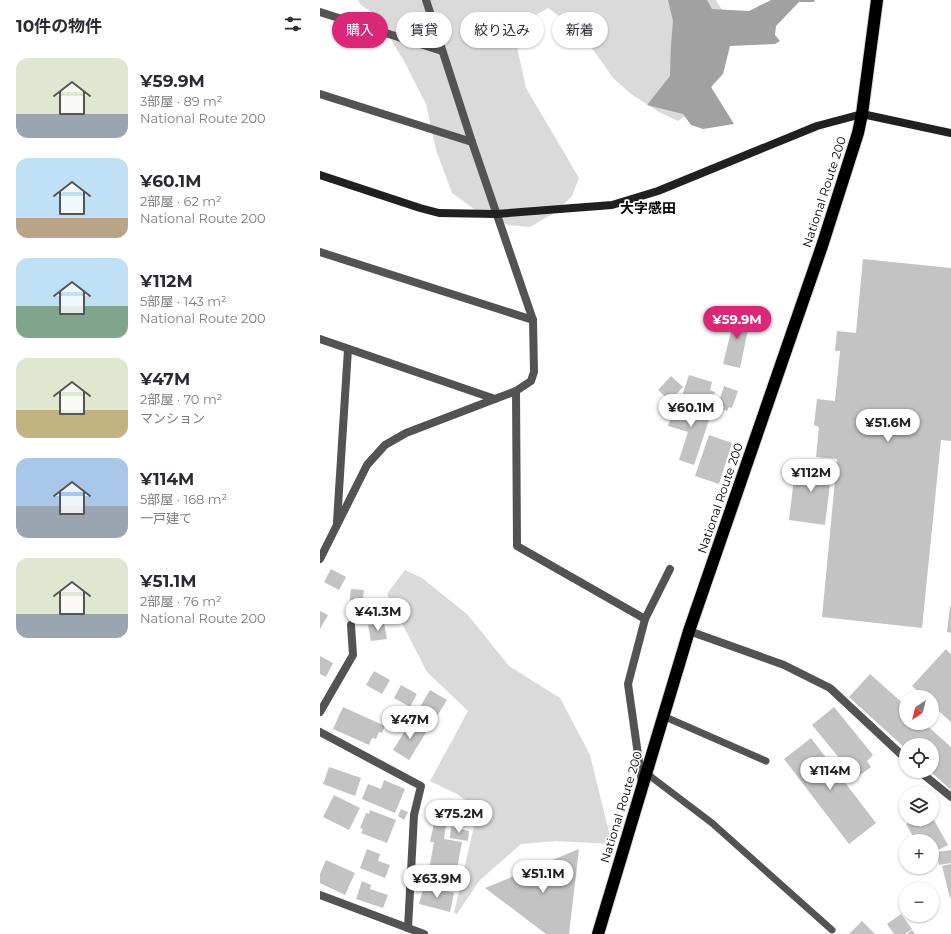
<!DOCTYPE html>
<html lang="ja">
<meta charset="utf-8">
<style>
:root{--surface:#fff;--page:#f2f2f3;--text:#2b2b33;--muted:#7c7c81;--accent:#db2777}
body{margin:0;font-family:Montserrat,"Noto Sans JP",sans-serif;background:var(--page);color:var(--text);height:100vh;display:flex;flex-direction:column;font-size:15px;white-space:nowrap}
*{box-sizing:border-box;margin:0}
p{font-size:13px;color:var(--muted)}
.icon{flex:none;width:22px;height:22px;fill:none;stroke:currentColor;stroke-width:2;stroke-linecap:round;stroke-linejoin:round}
.map{position:relative;flex:1;overflow:hidden}
.panel{display:flex;flex-direction:column;background:var(--surface);width:320px}
.panel>*{flex:none}
.guide{position:absolute;left:12px;top:12px;width:380px;height:36px;display:flex;gap:8px}
.needle{width:26px;rotate:215deg}
.tools{position:absolute;left:579px;top:690px;display:grid;gap:8px}
.tools a{display:grid;place-items:center;width:40px;height:40px;border-radius:50%;background:var(--surface);box-shadow:0 1px 3px #0004;font-size:20px}
.price{position:absolute;translate:-50% -34px;padding:0 9px;border-radius:14px;background:#fff;color:#222;font-size:13px;line-height:26px;filter:drop-shadow(0 1px 2px #0008)}
.price::after{content:'';position:absolute;left:50%;top:24px;width:12px;height:9px;margin-left:-6px;background:inherit;clip-path:polygon(0 0,100% 0,50% 100%)}
.price.current{background:var(--accent);color:#fff}
ul{padding:0;list-style:none}
li{display:flex;align-items:center;gap:12px;height:100px;padding:0 16px}
li span{display:grid;place-items:center;flex:none;width:112px;height:80px;border-radius:12px;color:#555}
li>.icon{margin-inline-start:auto}
span .icon{width:48px;height:48px;fill:#fffc;stroke-width:1}
li b{font-size:17px}
h2{display:flex;justify-content:space-between;align-items:center;height:48px;padding:0 16px;font-size:17px}
.pill{padding:0 14px;border-radius:18px;background:var(--surface);box-shadow:0 1px 3px #0004;font-size:14px;line-height:36px}
.pill.current{background:var(--accent);color:#fff}
main{display:flex;flex:1;min-height:0}
.map>svg:first-child{display:block}
.green{fill:#dadada}
.water{fill:#a1a1a1}
.building{fill:#c3c3c3}
.lines{fill:none;stroke-linecap:round;stroke-linejoin:round}
.highway-casing{stroke:#dbdbdb;stroke-width:14}
.lane{stroke:#535353;stroke-width:7}
.street{stroke:#535353;stroke-width:8}
.secondary{stroke:#202020;stroke-width:8}
.highway{stroke:#000;stroke-width:12}
.labels{text-anchor:middle;dominant-baseline:central;stroke-width:3.5;stroke-linejoin:round;paint-order:stroke}
.street-label{font-size:12px;fill:#000;stroke:#fff}
.quarter-label{font-size:14px;font-weight:bold;fill:#000;stroke:#fff}
</style>
<main>
<section class="panel">
<h2>10件の物件<svg class="icon" aria-label="filters" viewBox="0 0 24 24"><path d="M4 7h16M4 17h16"/><circle cx="9" cy="7" r="2"/><circle cx="15" cy="17" r="2"/></svg></h2>
<ul>
<li><span style="background:linear-gradient(#dfe7d0 70%,#9aa5b1 0)"><svg class="icon" aria-label="home" viewBox="0 0 24 24"><path d="M3 11l9-7 9 7M6 9v11h12V9"/></svg></span><div><b>¥59.9M</b><p>3部屋 · 89 m²</p><p>National Route 200</p></div></li>
<li><span style="background:linear-gradient(#bfe0f5 75%,#b9a48a 0)"><svg class="icon" aria-label="home" viewBox="0 0 24 24"><path d="M3 11l9-7 9 7M6 9v11h12V9"/></svg></span><div><b>¥60.1M</b><p>2部屋 · 62 m²</p><p>National Route 200</p></div></li>
<li><span style="background:linear-gradient(#bfe0f5 60%,#7fa58c 0)"><svg class="icon" aria-label="home" viewBox="0 0 24 24"><path d="M3 11l9-7 9 7M6 9v11h12V9"/></svg></span><div><b>¥112M</b><p>5部屋 · 143 m²</p><p>National Route 200</p></div></li>
<li><span style="background:linear-gradient(#dfe7d0 65%,#c2b280 0)"><svg class="icon" aria-label="home" viewBox="0 0 24 24"><path d="M3 11l9-7 9 7M6 9v11h12V9"/></svg></span><div><b>¥47M</b><p>2部屋 · 70 m²</p><p>マンション</p></div></li>
<li><span style="background:linear-gradient(#a9c7e8 60%,#9aa5b1 0)"><svg class="icon" aria-label="home" viewBox="0 0 24 24"><path d="M3 11l9-7 9 7M6 9v11h12V9"/></svg></span><div><b>¥114M</b><p>5部屋 · 168 m²</p><p>一戸建て</p></div></li>
<li><span style="background:linear-gradient(#dfe7d0 70%,#9aa5b1 0)"><svg class="icon" aria-label="home" viewBox="0 0 24 24"><path d="M3 11l9-7 9 7M6 9v11h12V9"/></svg></span><div><b>¥51.1M</b><p>2部屋 · 76 m²</p><p>National Route 200</p></div></li>
</ul>
</section>
<div class="map">
<svg width="631" height="934" viewBox="0 0 631 934">
<rect width="100%" height="100%" fill="#fff"/>
<g class="green">
<path d="M38,0H396L408,20L402,66L389,93L379,106L358,121L339,112L311,94L293,78L277,55L254,27L228,8L216,15L200,27L197,47L206,88L259,178L252,196L236,212L210,227L188,225L154,209L132,193L116,150L106,104L84,61L56,15L41,5Z"/>
<path d="M85,570L102,578L148,615L189,666L240,698L270,755L292,844L236,841L201,844L159,881L137,914L134,913L158,809L137,794L110,781L148,711L107,672L67,594Z"/>
</g>
<path class="water" d="M348,0H387L392,9L429,11L451,0H495L494,2H479L456,26L455,35L460,41L455,44L410,46L403,74L391,87L414,124L383,129L371,125L363,114L327,105L350,76L351,45L353,21Z"/>
<g class="building">
<path d="M543,259L631,268V441L621,440L602,628L502,617L517,459L496,457L499,427L494,425L497,399L515,401L520,351H515L517,331L536,333Z"/>
<path d="M416,311L431,315L420,368L403,364Z"/>
<path d="M369,375L392,382L390,390L395,392L391,405L362,396Z"/>
<path d="M351,376L363,387L350,401L338,390Z"/>
<path d="M404,386L418,391L412,408L409,407L407,411L397,408Z"/>
<path d="M356,402L378,409L379,404L393,408L374,465L359,460L368,432L348,426Z"/>
<path d="M389,435L412,443L399,484L375,476Z"/>
<path d="M476,462L512,466L505,525L469,520Z"/>
<path d="M11,569L26,577L19,590L4,582Z"/>
<path d="M31,589L44,590L42,607L29,606Z"/>
<path d="M630,606H631V633L627,632Z"/>
<path d="M0,611L8,615L0,629Z"/>
<path d="M64,623L67,639L51,641L48,625Z"/>
<path d="M626,649L631,654V722L612,705V697H604L592,686Z"/>
<path d="M0,656L13,663L6,677L0,674Z"/>
<path d="M54,671L70,680L62,694L46,685Z"/>
<path d="M550,674L586,706V723H604L631,747V790L610,771H612V745H586V749L529,697Z"/>
<path d="M81,685L97,694L90,707L74,698Z"/>
<path d="M110,690L127,700L109,729L93,719Z"/>
<path d="M23,707L65,726L62,733L59,732L56,739L52,738L49,745L13,729Z"/>
<path d="M514,707L553,755L547,761L551,767L539,776L533,769L530,771L492,725Z"/>
<path d="M91,721L107,731L89,760L73,750Z"/>
<path d="M491,738L556,823L529,844L464,759Z"/>
<path d="M9,767L41,778L35,796L3,784Z"/>
<path d="M64,780L85,789L75,813L42,799L48,784L61,789Z"/>
<path d="M14,795L40,808L29,830L3,817Z"/>
<path d="M81,809L88,812L84,820L78,816Z"/>
<path d="M50,810L76,820L67,843L41,833L43,829L40,828L46,813L49,814Z"/>
<path d="M596,819L600,827L614,820L628,845L612,853V841H604L601,837L595,840L586,824Z"/>
<path d="M114,823L126,825L124,839L142,842L136,875L109,870L114,842H110Z"/>
<path d="M131,827L149,831L148,841L130,838Z"/>
<path d="M47,849L60,854L58,861L70,865L65,878L40,868Z"/>
<path d="M259,849L249,934H226L165,888Z"/>
<path d="M631,850V863L619,865L617,852Z"/>
<path d="M6,860L35,873L25,895L0,883V874Z"/>
<path d="M631,864V898H630L622,866Z"/>
<path d="M42,881L51,885L50,889L68,895L63,908L36,899Z"/>
<path d="M104,886L134,893L130,912L99,904Z"/>
<path d="M581,914L592,929L585,934H574L567,924Z"/>
<path d="M542,921L555,934H529Z"/>
<path d="M592,930L595,934H587Z"/>
</g>
<g class="lines">
<defs>
<path id="highway" d="M278,934L369,631L502,246L538,133L542,114L557,0"/>
</defs>
<use href="#highway" class="highway-casing"/>
<g class="lane">
<path d="M343,716L446,761"/>
<path d="M326,773L392,823L512,930"/>
</g>
<g class="street">
<path d="M0,12L122,51"/>
<path d="M0,94L152,142"/>
<path d="M0,252L213,320"/>
<path d="M0,339L175,399"/>
<path d="M196,391L197,546L325,619"/>
<path d="M17,522L28,349"/>
<path d="M0,559L47,465L65,445L86,433L196,391L211,381L214,372L213,320L152,142L106,0"/>
<path d="M369,631L464,665L510,688L586,759"/>
<path d="M0,712L33,655L31,625"/>
<path d="M0,732L101,786L94,815L88,928"/>
<path d="M599,771L631,797"/>
<path d="M322,783L308,684L325,619L350,569"/>
<path d="M0,895L104,934"/>
</g>
<path class="secondary" d="M0,175L100,208L119,213L176,214L292,205L338,191L497,126L542,114L631,133"/>
<use href="#highway" class="highway"/>
</g>
<g class="labels">
<g class="street-label">
<text transform="translate(504 192) rotate(-72)">National Route 200</text>
<text transform="translate(400 498) rotate(-71)">National Route 200</text>
<text transform="translate(301 807) rotate(-73)">National Route 200</text>
</g>
<g class="quarter-label">
<text x="328" y="208">大字感田</text>
</g>
</g>
</svg>
<div class="tools">
<a><svg class="needle" viewBox="-14 -14 28 28"><path d="M0-13l5 13h-10z" fill="#e53935"/><path d="M0 13l5-13h-10z" fill="#7c7c81"/></svg></a>
<a><svg class="icon" aria-label="locate" viewBox="0 0 24 24"><circle cx="12" cy="12" r="6"/><path d="M12 2v4M12 18v4M2 12h4M18 12h4"/></svg></a>
<a><svg class="icon" aria-label="layers" viewBox="0 0 24 24"><path d="M12 4l9 5-9 5-9-5zM3 14l9 5 9-5"/></svg></a>
<a>+</a>
<a>−</a>
</div>
<b class="price current" style="left:417px;top:340px">¥59.9M</b>
<b class="price" style="left:371px;top:428px">¥60.1M</b>
<b class="price" style="left:568px;top:443px">¥51.6M</b>
<b class="price" style="left:491px;top:493px">¥112M</b>
<b class="price" style="left:58px;top:632px">¥41.3M</b>
<b class="price" style="left:90px;top:740px">¥47M</b>
<b class="price" style="left:510px;top:791px">¥114M</b>
<b class="price" style="left:139px;top:834px">¥75.2M</b>
<b class="price" style="left:223px;top:894px">¥51.1M</b>
<b class="price" style="left:117px;top:899px">¥63.9M</b>
<div class="guide">
<a class="pill current">購入</a>
<a class="pill">賃貸</a>
<a class="pill">絞り込み</a>
<a class="pill">新着</a>
</div>
</div>
</main>
